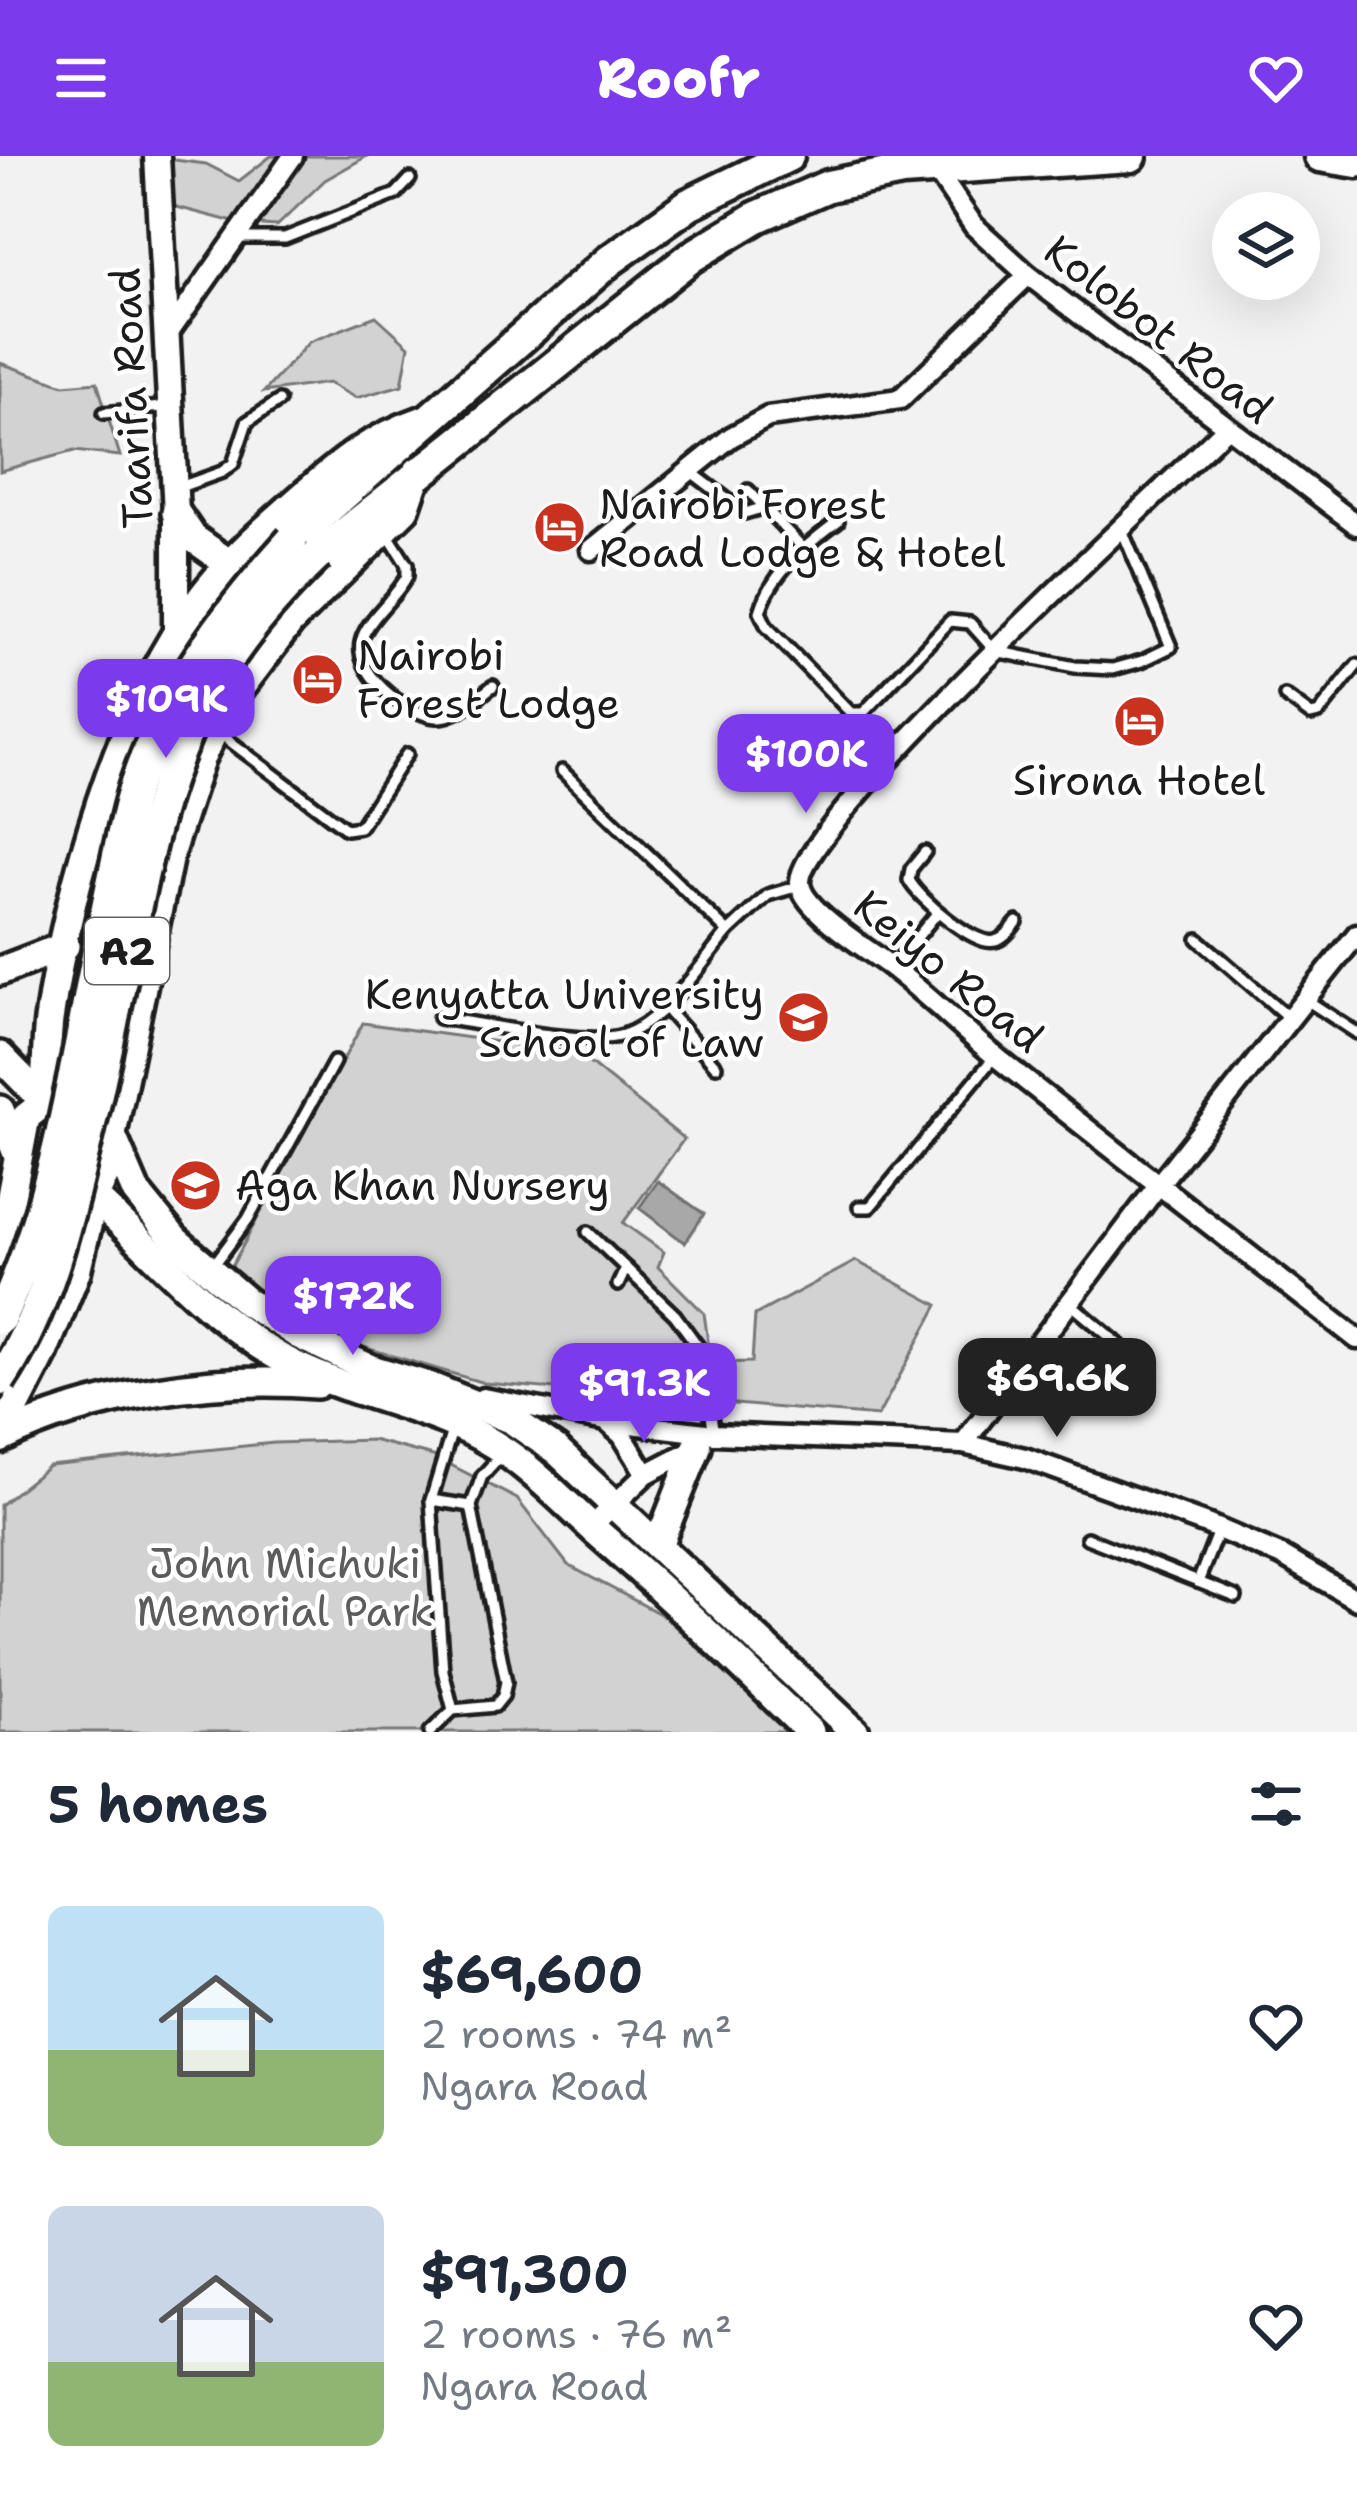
<!DOCTYPE html>
<meta charset="utf-8">
<style>
:root{--surface:#fff;--page:#f6f6f7;--text:#1f2937;--muted:#747a83;--accent:#7c3aed}
body{margin:0;font-family:"Shantell Sans",sans-serif;background:var(--page);color:var(--text);height:100vh;display:flex;flex-direction:column;font-size:45px;white-space:nowrap}
*{box-sizing:border-box;margin:0}
p{font-size:39px;color:var(--muted)}
.icon{flex:none;width:66px;height:66px;fill:none;stroke:currentColor;stroke-width:2;stroke-linecap:round;stroke-linejoin:round}
.map{position:relative;height:1576px;overflow:hidden}
.panel{display:flex;flex-direction:column;background:var(--surface);flex:1}
.panel>*{flex:none}
.tools{position:absolute;left:1212px;top:36px;display:grid;gap:24px}
.tools a{display:grid;place-items:center;width:108px;height:108px;border-radius:50%;background:var(--surface);box-shadow:0 12px 48px #0002;font-size:60px}
.price{position:absolute;translate:-50% -102px;padding:0 27px;border-radius:24px;background:var(--accent);color:#fff;font-size:39px;line-height:78px;filter:drop-shadow(0 3px 6px #0008)}
.price::after{content:'';position:absolute;left:50%;top:72px;width:36px;height:27px;margin-left:-18px;background:inherit;clip-path:polygon(0 0,100% 0,50% 100%)}
.price.selected{background:#222;color:#fff}
ul{padding:0;list-style:none}
li{display:flex;align-items:center;gap:36px;height:300px;padding:0 48px}
li span{display:grid;place-items:center;flex:none;width:336px;height:240px;border-radius:18px;color:#555}
li>.icon{margin-inline-start:auto}
span .icon{width:144px;height:144px;fill:#fffc;stroke-width:1}
li b{font-size:51px}
h2{display:flex;justify-content:space-between;align-items:center;height:144px;padding:0 48px;font-size:51px}
header{display:flex;justify-content:space-between;align-items:center;height:156px;padding:0 48px;background:var(--accent);color:#fff;font-size:54px;font-weight:800}
.map>svg:first-child{display:block}
.built{fill:#e2e2e2}
.green{fill:#d2d2d2;stroke:#777;stroke-width:3}
.water{fill:#a8a8a8;stroke:#707070;stroke-width:3}
.lines{fill:none;stroke-linecap:round;stroke-linejoin:round}
.service-casing{stroke:#1c1c1c;stroke-width:18}
.minor-casing{stroke:#1c1c1c;stroke-width:27}
.tertiary-casing{stroke:#1c1c1c;stroke-width:33}
.secondary-casing{stroke:#1c1c1c;stroke-width:36}
.primary-casing{stroke:#1c1c1c;stroke-width:39}
.service{stroke:#fff;stroke-width:9}
.minor{stroke:#fff;stroke-width:18}
.tertiary{stroke:#fff;stroke-width:24}
.secondary{stroke:#fff;stroke-width:27}
.primary{stroke:#fff;stroke-width:30}
.primary-bridge-casing{stroke:#1c1c1c;stroke-width:39;stroke-linecap:butt}
.primary-bridge{stroke:#fff;stroke-width:30}
.labels{text-anchor:middle;dominant-baseline:central;stroke-width:9;stroke-linejoin:round;paint-order:stroke}
.shield{fill:#fff;stroke:#606060;stroke-width:3}
.shield-label{font-size:39px;font-weight:bold;fill:#1c1c1c}
.street-label{font-size:42px;fill:#1c1c1c;stroke:#fff}
.poi-label{font-size:42px;fill:#1c1c1c;stroke:#fff;text-anchor:start}
.park-label{font-size:42px;fill:#5c5c5c;stroke:#fff}
</style>
<header><svg class="icon" aria-label="menu" viewBox="0 0 24 24"><path d="M4 6h16M4 12h16M4 18h16"/></svg>Roofr<svg class="icon" aria-label="heart" viewBox="0 0 24 24"><path d="M12 20l-8-8c-3-5 5-10 8-4 3-6 11-1 8 4z"/></svg></header>
<div class="map">
<svg width="1357" height="1576" viewBox="0 0 1357 1576">
<rect width="100%" height="100%" fill="#f2f2f2"/>
<filter id="ink" filterUnits="userSpaceOnUse"><feTurbulence type="fractalNoise" baseFrequency=".00833" numOctaves="2"/><feDisplacementMap in="SourceGraphic" scale="24" xChannelSelector="R" yChannelSelector="G"/><feConvolveMatrix kernelMatrix="1 2 1 2 8 2 1 2 1" color-interpolation-filters="sRGB"/></filter>
<g filter="url(#ink)">
<path class="built" d="M1073,1185L1130,1223L1108,1255L1051,1217Z"/>
<g class="green">
<path d="M143,0L206,8L239,25L271,0H367L325,24L277,70L241,68L150,44Z"/>
<path d="M376,160L409,190L402,229L356,242L328,227L264,236L309,186Z"/>
<path d="M0,207L64,229L97,226L120,300L74,295L0,315Z"/>
<path d="M363,867L577,897L684,983L623,1067L664,1096L658,1111L704,1157L711,1207L752,1206L755,1159L856,1105L938,1149L878,1260L484,1227L346,1186L228,1117Z"/>
<path d="M372,1284L433,1300L517,1343L568,1409L664,1460L788,1576H0V1349L49,1310L274,1287Z"/>
</g>
<path class="water" d="M658,1025L704,1058L685,1087L639,1052Z"/>
<g class="lines">
<defs>
<g id="service">
<path d="M236,82H285L396,38L410,23"/>
<path d="M104,257L170,250"/>
<path d="M690,315L745,357L765,351"/>
<path d="M180,331L222,316L233,308L247,266L279,245"/>
<path d="M748,334L803,392"/>
<path d="M838,365C806,389 771,417 760,456L767,471L851,557H863L950,465L970,467L995,495L1075,511L1113,513L1142,505L1171,491L1122,374"/>
<path d="M388,379L407,409V420C396,442 372,458 363,480C348,515 407,559 437,561C458,562 478,541 493,530"/>
<path d="M1285,540L1311,559L1319,557L1357,509"/>
<path d="M219,577L346,673L360,671L407,598"/>
<path d="M562,615L728,776L768,739L799,730"/>
<path d="M925,696L911,713L909,724C917,741 975,791 995,785C1005,783 1011,773 1017,766"/>
<path d="M1198,783L1289,862"/>
<path d="M892,812L938,756"/>
<path d="M1305,843L1357,877"/>
<path d="M665,852L716,910"/>
<path d="M439,862C482,867 586,891 623,879C664,866 701,808 728,776"/>
<path d="M859,1051H870L995,900"/>
<path d="M588,1076L675,1159L700,1193L714,1278"/>
<path d="M213,1110L248,1063L334,906"/>
<path d="M618,1129L626,1112"/>
<path d="M1071,1148L1128,1196"/>
<path d="M431,1344L471,1350"/>
<path d="M1087,1382L1236,1441"/>
<path d="M1198,1426L1218,1375"/>
<path d="M453,1554L443,1515L431,1344L453,1271"/>
<path d="M430,1576L453,1554L495,1550L503,1540L506,1526L471,1350L482,1320L501,1299"/>
</g>
<g id="minor">
<path d="M936,14L974,70L1028,119L1357,369"/>
<path d="M168,178L293,0"/>
<path d="M1226,272C1163,334 802,665 800,725C799,752 868,793 890,810C928,839 962,874 1000,904C1118,998 1238,1090 1357,1183"/>
<path d="M591,394L731,281L768,261L900,243L1028,119"/>
<path d="M483,1242L606,1265L714,1278L963,1288L1025,1302L1209,1369L1282,1400L1357,1444"/>
<path d="M606,1265L622,1279L646,1318"/>
<path d="M963,1288L1159,1028L1357,778"/>
<path d="M591,1371L646,1318L696,1292"/>
</g>
<path id="tertiary" d="M157,0L176,357V480"/>
<g id="secondary">
<path d="M176,357L193,382L230,408"/>
<path d="M0,815L65,790"/>
<path d="M0,900L45,946L65,936L89,942L104,961L136,1036L175,1084L247,1146L299,1179L371,1213L431,1231L512,1264L556,1294L855,1576"/>
<path d="M0,954L16,995"/>
<path d="M94,1041C157,1099 218,1172 296,1210C364,1243 446,1253 507,1297C540,1320 567,1349 597,1376C670,1440 740,1508 810,1576"/>
<path d="M0,1098L26,961L45,946C46,919 46,891 49,864C68,733 119,551 199,445C226,408 261,377 295,347C341,307 365,285 424,264"/>
<path d="M0,1281L43,1197L76,1116L94,1041L111,1006V983L169,699L200,603L227,549L290,466L405,353L418,315"/>
<path d="M0,1283C93,1237 214,1220 317,1228"/>
<path d="M658,1389L697,1291"/>
</g>
<g id="primary">
<path d="M1320,0L1357,6"/>
<path d="M292,384L609,105L689,48L788,0"/>
<path d="M318,399L691,101L757,61L828,30L902,15L1131,0"/>
</g>
</defs>
<use href="#service" class="service-casing"/>
<use href="#minor" class="minor-casing"/>
<use href="#tertiary" class="tertiary-casing"/>
<use href="#secondary" class="secondary-casing"/>
<use href="#primary" class="primary-casing"/>
<use href="#service" class="service"/>
<use href="#minor" class="minor"/>
<use href="#tertiary" class="tertiary"/>
<use href="#secondary" class="secondary"/>
<use href="#primary" class="primary"/>
<defs>
<g id="primary-bridge">
<path d="M0,1162C63,1030 79,879 110,737C118,702 124,665 135,630C167,536 226,457 292,384"/>
<path d="M0,1224C42,1162 63,1082 80,1010C96,945 110,879 123,813C142,720 158,626 204,542C234,488 274,441 318,399"/>
</g>
</defs>
<use href="#primary-bridge" class="primary-bridge-casing"/>
<use href="#primary-bridge" class="primary-bridge"/>
</g>
</g>
<defs>
<symbol id="hotel-disc" viewBox="-11 -11 22 22"><circle r="9.5" fill="#c8321e" stroke="#fff"/><path d="M-6-4.5h1.5V1H6V5H4.5V3h-9V5H-6ZM-4 0a1.8 1.8 0 1 1 3.6 0ZM.5 0V-2.5h3Q6-2.5 6 0Z" fill="#fff"/></symbol>
<symbol id="school-disc" viewBox="-11 -11 22 22"><circle r="9.5" fill="#c8321e" stroke="#fff"/><path d="M0-5L7-2L0 1L-7-2ZM-4 1L0 2.5L4 1V4Q0 6-4 4Z" fill="#fff"/></symbol>
</defs>
<g fill-rule="evenodd">
<use href="#hotel-disc" x="530" y="342" width="59" height="59"/>
<use href="#hotel-disc" x="288" y="494" width="59" height="59"/>
<use href="#hotel-disc" x="1110" y="536" width="59" height="59"/>
<use href="#school-disc" x="774" y="832" width="59" height="59"/>
<use href="#school-disc" x="166" y="1000" width="59" height="59"/>
</g>
<g class="labels">
<rect class="shield" x="85" y="762" width="84" height="66" rx="9"/>
<g class="shield-label">
<text x="127" y="795">A2</text>
</g>
<g class="street-label">
<text transform="translate(1159 173) rotate(38)">Kolobot Road</text>
<text transform="translate(131 242) rotate(-93)">Taarifa Road</text>
<text transform="translate(949 815) rotate(39)">Keiyo Road</text>
</g>
<g class="poi-label">
<text x="599" y="348">Nairobi Forest<tspan x="599" dy="48">Road Lodge &amp; Hotel</tspan></text>
<text x="357" y="499">Nairobi<tspan x="357" dy="48">Forest Lodge</tspan></text>
<text x="1139" y="624" text-anchor="middle">Sirona Hotel</text>
<text x="764" y="838" text-anchor="end">Kenyatta University<tspan x="764" dy="48">School of Law</tspan></text>
<text x="235" y="1029">Aga Khan Nursery</text>
</g>
<g class="park-label">
<text x="285" y="1407">John Michuki<tspan x="285" dy="48">Memorial Park</tspan></text>
</g>
</g>
</svg>
<div class="tools">
<a><svg class="icon" aria-label="layers" viewBox="0 0 24 24"><path d="M12 4l9 5-9 5-9-5zM3 14l9 5 9-5"/></svg></a>
</div>
<b class="price" style="left:166px;top:605px">$109K</b>
<b class="price" style="left:806px;top:660px">$100K</b>
<b class="price" style="left:353px;top:1202px">$172K</b>
<b class="price selected" style="left:1057px;top:1284px">$69.6K</b>
<b class="price" style="left:644px;top:1289px">$91.3K</b>
</div>
<section class="panel">
<h2>5 homes<svg class="icon" aria-label="filters" viewBox="0 0 24 24"><path d="M4 7h16M4 17h16"/><circle cx="9" cy="7" r="2"/><circle cx="15" cy="17" r="2"/></svg></h2>
<ul>
<li><span style="background:linear-gradient(#bfe0f5 60%,#8fb573 0)"><svg class="icon" aria-label="home" viewBox="0 0 24 24"><path d="M3 11l9-7 9 7M6 9v11h12V9"/></svg></span><div><b>$69,600</b><p>2 rooms · 74 m²</p><p>Ngara Road</p></div><svg class="icon" aria-label="heart" viewBox="0 0 24 24"><path d="M12 20l-8-8c-3-5 5-10 8-4 3-6 11-1 8 4z"/></svg></li>
<li><span style="background:linear-gradient(#c9d6e8 65%,#8fb573 0)"><svg class="icon" aria-label="home" viewBox="0 0 24 24"><path d="M3 11l9-7 9 7M6 9v11h12V9"/></svg></span><div><b>$91,300</b><p>2 rooms · 76 m²</p><p>Ngara Road</p></div><svg class="icon" aria-label="heart" viewBox="0 0 24 24"><path d="M12 20l-8-8c-3-5 5-10 8-4 3-6 11-1 8 4z"/></svg></li>
</ul>
</section>
